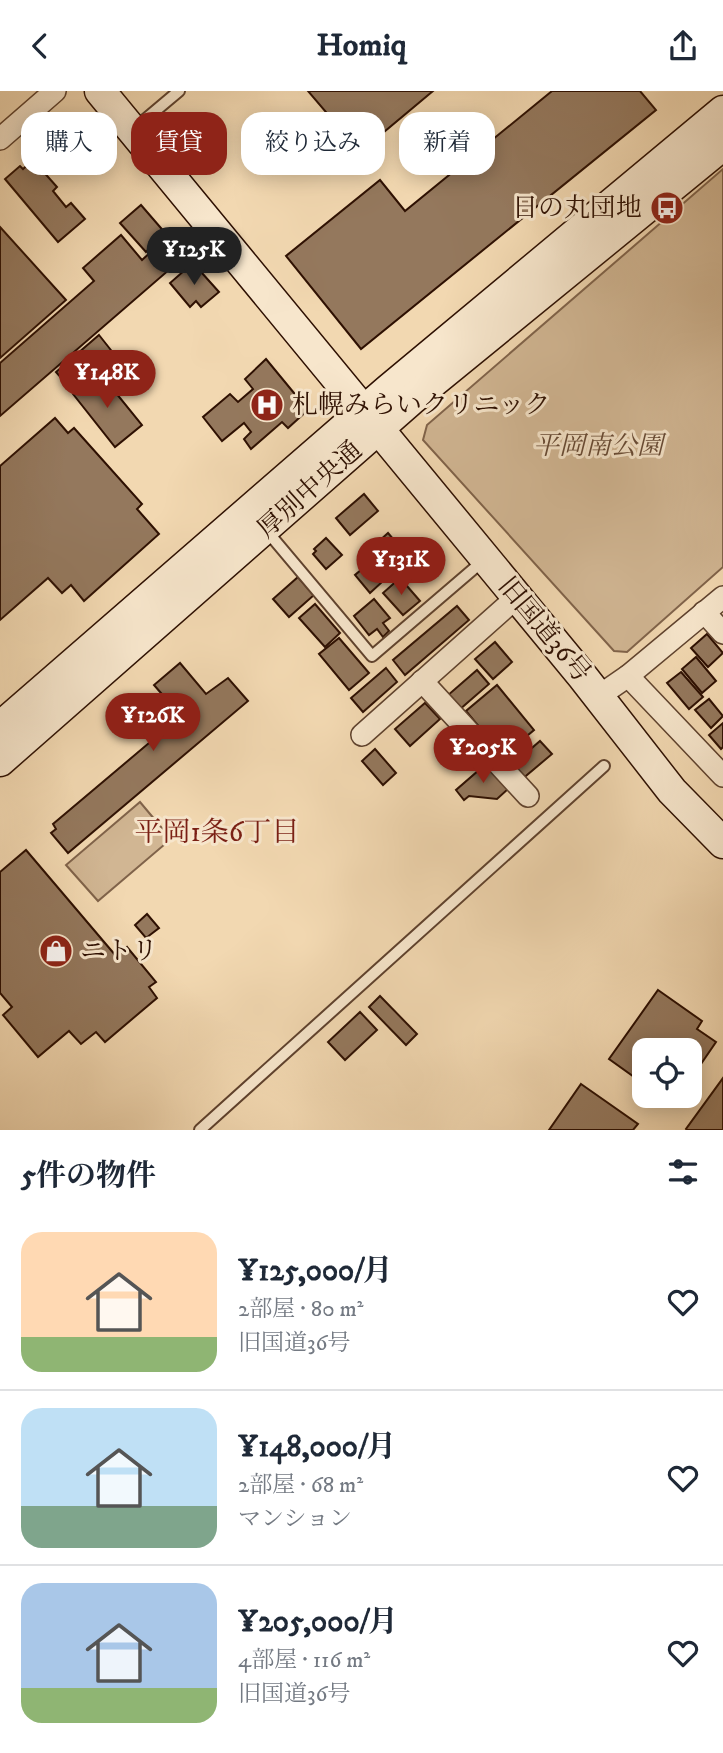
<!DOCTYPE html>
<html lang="ja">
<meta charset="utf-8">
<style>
:root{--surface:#fff;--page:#f6f6f7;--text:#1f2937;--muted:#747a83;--line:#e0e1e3;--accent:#8f2418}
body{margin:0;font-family:"IM FELL DW Pica","Noto Serif JP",serif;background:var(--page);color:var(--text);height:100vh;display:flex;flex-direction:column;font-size:26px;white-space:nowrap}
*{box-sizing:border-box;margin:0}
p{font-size:23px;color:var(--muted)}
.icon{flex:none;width:38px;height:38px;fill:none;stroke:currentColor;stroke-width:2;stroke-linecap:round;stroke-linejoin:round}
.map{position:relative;height:1039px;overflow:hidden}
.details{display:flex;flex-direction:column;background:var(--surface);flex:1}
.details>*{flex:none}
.top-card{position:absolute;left:21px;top:21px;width:682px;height:63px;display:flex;gap:14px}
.fabs{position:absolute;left:632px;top:947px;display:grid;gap:14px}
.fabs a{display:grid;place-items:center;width:70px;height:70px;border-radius:14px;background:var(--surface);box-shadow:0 4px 18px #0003;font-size:35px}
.price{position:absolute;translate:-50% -60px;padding:0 16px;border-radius:24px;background:var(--accent);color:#fff;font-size:23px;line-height:46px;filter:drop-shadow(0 2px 4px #0008)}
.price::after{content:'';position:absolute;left:50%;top:42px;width:21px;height:16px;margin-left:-10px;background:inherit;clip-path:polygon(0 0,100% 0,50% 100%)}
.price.active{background:#222;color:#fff}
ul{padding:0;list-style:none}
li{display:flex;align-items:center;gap:21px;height:175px;padding:0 21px}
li+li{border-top:2px solid var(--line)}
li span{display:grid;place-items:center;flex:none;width:196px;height:140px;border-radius:21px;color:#555}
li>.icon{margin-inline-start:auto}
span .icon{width:84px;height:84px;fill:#fffc;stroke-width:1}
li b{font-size:30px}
h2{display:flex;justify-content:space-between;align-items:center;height:84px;padding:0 21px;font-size:30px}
.tag{padding:0 24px;border-radius:21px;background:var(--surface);box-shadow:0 4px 18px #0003;font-size:24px;line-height:63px}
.tag.active{background:var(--accent);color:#fff}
header{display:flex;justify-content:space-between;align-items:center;height:91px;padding:0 21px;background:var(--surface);font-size:32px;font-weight:700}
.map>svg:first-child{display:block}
.green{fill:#d1b693;stroke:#80634a;stroke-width:2}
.building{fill:#94785d;stroke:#2e1002;stroke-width:2}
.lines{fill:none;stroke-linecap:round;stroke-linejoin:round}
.lane-casing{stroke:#5f422e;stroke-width:14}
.street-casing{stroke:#5f422e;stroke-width:24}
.secondary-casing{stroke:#2e1002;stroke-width:33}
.lane{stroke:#f7e6cc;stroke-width:10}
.street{stroke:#f7e6cc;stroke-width:21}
.secondary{stroke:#f7e6cc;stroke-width:30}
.labels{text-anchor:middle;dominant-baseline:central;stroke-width:6;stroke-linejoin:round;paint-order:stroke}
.poi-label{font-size:26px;fill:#2e1002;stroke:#f7e6cc;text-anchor:start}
.park-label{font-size:26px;font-style:italic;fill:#674a35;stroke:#f7e6cc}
.street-label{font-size:26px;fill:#2e1002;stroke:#f7e6cc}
.neighbourhood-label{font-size:28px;fill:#7a1f14;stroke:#f7e6cc}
</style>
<header><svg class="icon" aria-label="back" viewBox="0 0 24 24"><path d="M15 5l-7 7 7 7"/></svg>Homiq<svg class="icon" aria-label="share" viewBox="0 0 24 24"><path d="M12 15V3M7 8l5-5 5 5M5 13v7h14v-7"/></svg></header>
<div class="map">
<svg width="723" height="1039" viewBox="0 0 723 1039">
<rect width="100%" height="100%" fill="#f2d8b1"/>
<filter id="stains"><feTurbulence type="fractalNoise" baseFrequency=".00286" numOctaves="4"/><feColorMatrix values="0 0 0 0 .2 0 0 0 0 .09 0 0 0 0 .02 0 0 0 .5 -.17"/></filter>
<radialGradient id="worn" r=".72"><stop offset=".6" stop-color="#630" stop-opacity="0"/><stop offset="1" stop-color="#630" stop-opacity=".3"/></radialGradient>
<g class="green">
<path d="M723,78V476L627,561L614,560L423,349L427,334Z"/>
<path d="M140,711L171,748L98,810L66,774Z"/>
</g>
<g class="building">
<path d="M308,0H433L360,61Z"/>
<path d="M552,0H640L656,19L361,258L286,165L380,89L405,120Z"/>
<path d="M33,69L57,96L53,100L66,116L71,112L85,128L58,151L5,88L20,75L23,78Z"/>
<path d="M141,114L173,151L161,162L154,153L146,161L120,132Z"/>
<path d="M0,136L66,209L0,267Z"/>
<path d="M121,144L142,169L153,159L170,178L0,325V272L94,190L83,177Z"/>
<path d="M193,172L219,201L201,216L196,210L190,216L170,192Z"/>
<path d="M99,244L114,263L72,299L56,281Z"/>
<path d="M266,268L308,319L288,337L282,331L251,358L244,348L251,341L244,332L222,350L203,326L230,303L238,311L253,298L245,288Z"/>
<path d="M99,281L142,334L115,356L73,303Z"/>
<path d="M55,327L68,342L74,337L142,413L137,418L159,443L84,510L71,494L62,502L48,487L0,529V375Z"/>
<path d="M364,403L378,420L350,444L336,427Z"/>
<path d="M388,442L409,467L388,485L367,461Z"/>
<path d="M326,447L342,464L326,478L313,463L316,460L314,458Z"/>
<path d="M367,474L382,491L370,502L355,484Z"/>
<path d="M298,486L314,504L289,526L273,508Z"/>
<path d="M400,487L420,510L403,524L383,502Z"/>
<path d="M374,508L390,527L383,532L389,540L383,546L377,538L369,544L354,525Z"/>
<path d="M315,513L340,542L325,556L299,527Z"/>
<path d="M457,515L469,529L405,584L393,569Z"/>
<path d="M707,543L723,562L708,576L691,557Z"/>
<path d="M339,547L369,582L349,599L319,563Z"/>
<path d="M495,551L512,571L493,588L475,568Z"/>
<path d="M696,566L716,590L702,602L682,578Z"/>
<path d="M180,572L206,603L228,587L248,610L68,762L51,742L56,738L53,733L181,625L154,594Z"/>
<path d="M386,577L397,591L363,621L351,607Z"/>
<path d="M477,579L489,593L459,619L447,605Z"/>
<path d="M681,581L703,606L689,618L667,592Z"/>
<path d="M497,594L534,639L503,665L466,620Z"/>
<path d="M709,608L723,625L711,637L695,619Z"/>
<path d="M425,612L440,628L410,655L395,638Z"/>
<path d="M723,632V656L721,658L709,644Z"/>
<path d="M540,650L552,663L521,689L510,676Z"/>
<path d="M375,658L396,682L383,694L362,670Z"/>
<path d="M486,673L508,698L497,708L469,705L464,709L456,699Z"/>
<path d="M26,759L116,865L127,856L156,891L149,896L157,907L105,951L96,941L81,953L69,940L38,966L3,924L12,916L0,902V781Z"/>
<path d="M147,823L159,837L146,847L135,834Z"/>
<path d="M658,899L702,930L697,938L716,951L690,989V959H644V993L609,968Z"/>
<path d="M380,905L417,943L406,954L369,916Z"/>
<path d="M360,921L377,939L345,969L328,951Z"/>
<path d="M723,987V1039H687L686,1038Z"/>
<path d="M581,993L638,1033L633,1039H549Z"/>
</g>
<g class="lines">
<defs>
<g id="lane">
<path d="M135,37L179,0"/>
<path d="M266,439L372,565L484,469"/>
<path d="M200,1039L604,675"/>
</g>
<g id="street">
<path d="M0,48L55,0"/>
<path d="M704,521L723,542"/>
<path d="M628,585L723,685"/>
<path d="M422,590L528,705"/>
<path d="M599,605L628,585L723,506"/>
<path d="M362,644L517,506"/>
</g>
<g id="secondary">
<path d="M100,0L583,586L672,700L723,752"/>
<path d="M0,636L388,299L723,20"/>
<path d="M0,670L411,309L723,54"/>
</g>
</defs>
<use href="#lane" class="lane-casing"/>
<use href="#street" class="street-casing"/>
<use href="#secondary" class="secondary-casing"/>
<use href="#lane" class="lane"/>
<use href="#street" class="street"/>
<use href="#secondary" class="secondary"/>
</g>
<defs>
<symbol id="bus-disc" viewBox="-11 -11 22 22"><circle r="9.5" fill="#8f2418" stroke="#f7e6cc"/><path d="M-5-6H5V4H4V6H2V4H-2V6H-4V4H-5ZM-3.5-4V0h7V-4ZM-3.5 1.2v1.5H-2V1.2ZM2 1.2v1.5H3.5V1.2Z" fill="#fff"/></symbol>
<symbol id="hospital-disc" viewBox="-11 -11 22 22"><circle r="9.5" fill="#8f2418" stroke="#f7e6cc"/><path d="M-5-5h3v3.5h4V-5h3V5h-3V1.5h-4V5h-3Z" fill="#fff"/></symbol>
<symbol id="shop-disc" viewBox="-11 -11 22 22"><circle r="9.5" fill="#8f2418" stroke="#f7e6cc"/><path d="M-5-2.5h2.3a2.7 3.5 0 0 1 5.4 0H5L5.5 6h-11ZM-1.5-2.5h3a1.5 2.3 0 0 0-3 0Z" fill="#fff"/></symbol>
</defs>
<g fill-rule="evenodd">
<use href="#bus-disc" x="648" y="98" width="38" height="38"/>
<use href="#hospital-disc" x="248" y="295" width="38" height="38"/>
<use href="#shop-disc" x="37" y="841" width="38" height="38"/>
</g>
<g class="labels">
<g class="poi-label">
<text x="642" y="117" text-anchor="end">日の丸団地</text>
<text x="292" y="314">札幌みらいクリニック</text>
<text x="80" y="860">ニトリ</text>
</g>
<g class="park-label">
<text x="598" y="355">平岡南公園</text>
</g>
<g class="street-label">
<text transform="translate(310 399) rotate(-42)">厚別中央通</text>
<text transform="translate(544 539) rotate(50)">旧国道36号</text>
</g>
<g class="neighbourhood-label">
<text x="217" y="741">平岡1条6丁目</text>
</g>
</g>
<rect width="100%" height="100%" filter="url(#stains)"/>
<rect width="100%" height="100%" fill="url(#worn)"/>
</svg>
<div class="fabs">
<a><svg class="icon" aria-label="locate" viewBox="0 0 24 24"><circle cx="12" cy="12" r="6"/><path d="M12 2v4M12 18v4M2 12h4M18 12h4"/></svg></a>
</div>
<b class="price active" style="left:194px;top:196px">¥125K</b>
<b class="price" style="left:107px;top:319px">¥148K</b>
<b class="price" style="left:401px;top:506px">¥131K</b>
<b class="price" style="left:153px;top:662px">¥126K</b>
<b class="price" style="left:483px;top:694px">¥205K</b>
<div class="top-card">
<a class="tag">購入</a>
<a class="tag active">賃貸</a>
<a class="tag">絞り込み</a>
<a class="tag">新着</a>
</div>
</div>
<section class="details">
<h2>5件の物件<svg class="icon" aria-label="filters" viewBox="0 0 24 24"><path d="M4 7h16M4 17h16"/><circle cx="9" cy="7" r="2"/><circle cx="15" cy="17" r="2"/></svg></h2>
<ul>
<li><span style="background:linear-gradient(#ffd9b3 75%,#8fb573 0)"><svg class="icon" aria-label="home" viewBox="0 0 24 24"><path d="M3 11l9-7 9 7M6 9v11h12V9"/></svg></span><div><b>¥125,000/月</b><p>2部屋 · 80 m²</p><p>旧国道36号</p></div><svg class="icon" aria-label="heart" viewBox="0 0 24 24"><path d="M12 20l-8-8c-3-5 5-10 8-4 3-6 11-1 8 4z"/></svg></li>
<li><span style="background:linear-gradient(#bfe0f5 70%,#7fa58c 0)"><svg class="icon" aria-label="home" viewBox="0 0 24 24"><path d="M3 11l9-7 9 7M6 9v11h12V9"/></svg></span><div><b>¥148,000/月</b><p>2部屋 · 68 m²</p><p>マンション</p></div><svg class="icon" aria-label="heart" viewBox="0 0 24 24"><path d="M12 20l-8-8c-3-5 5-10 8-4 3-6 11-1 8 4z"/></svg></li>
<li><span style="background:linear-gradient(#a9c7e8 75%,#8fb573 0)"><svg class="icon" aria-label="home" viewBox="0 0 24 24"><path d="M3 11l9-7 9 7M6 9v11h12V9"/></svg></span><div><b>¥205,000/月</b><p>4部屋 · 116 m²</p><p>旧国道36号</p></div><svg class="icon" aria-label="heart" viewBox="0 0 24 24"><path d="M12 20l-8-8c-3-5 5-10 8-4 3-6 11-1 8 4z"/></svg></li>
</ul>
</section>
